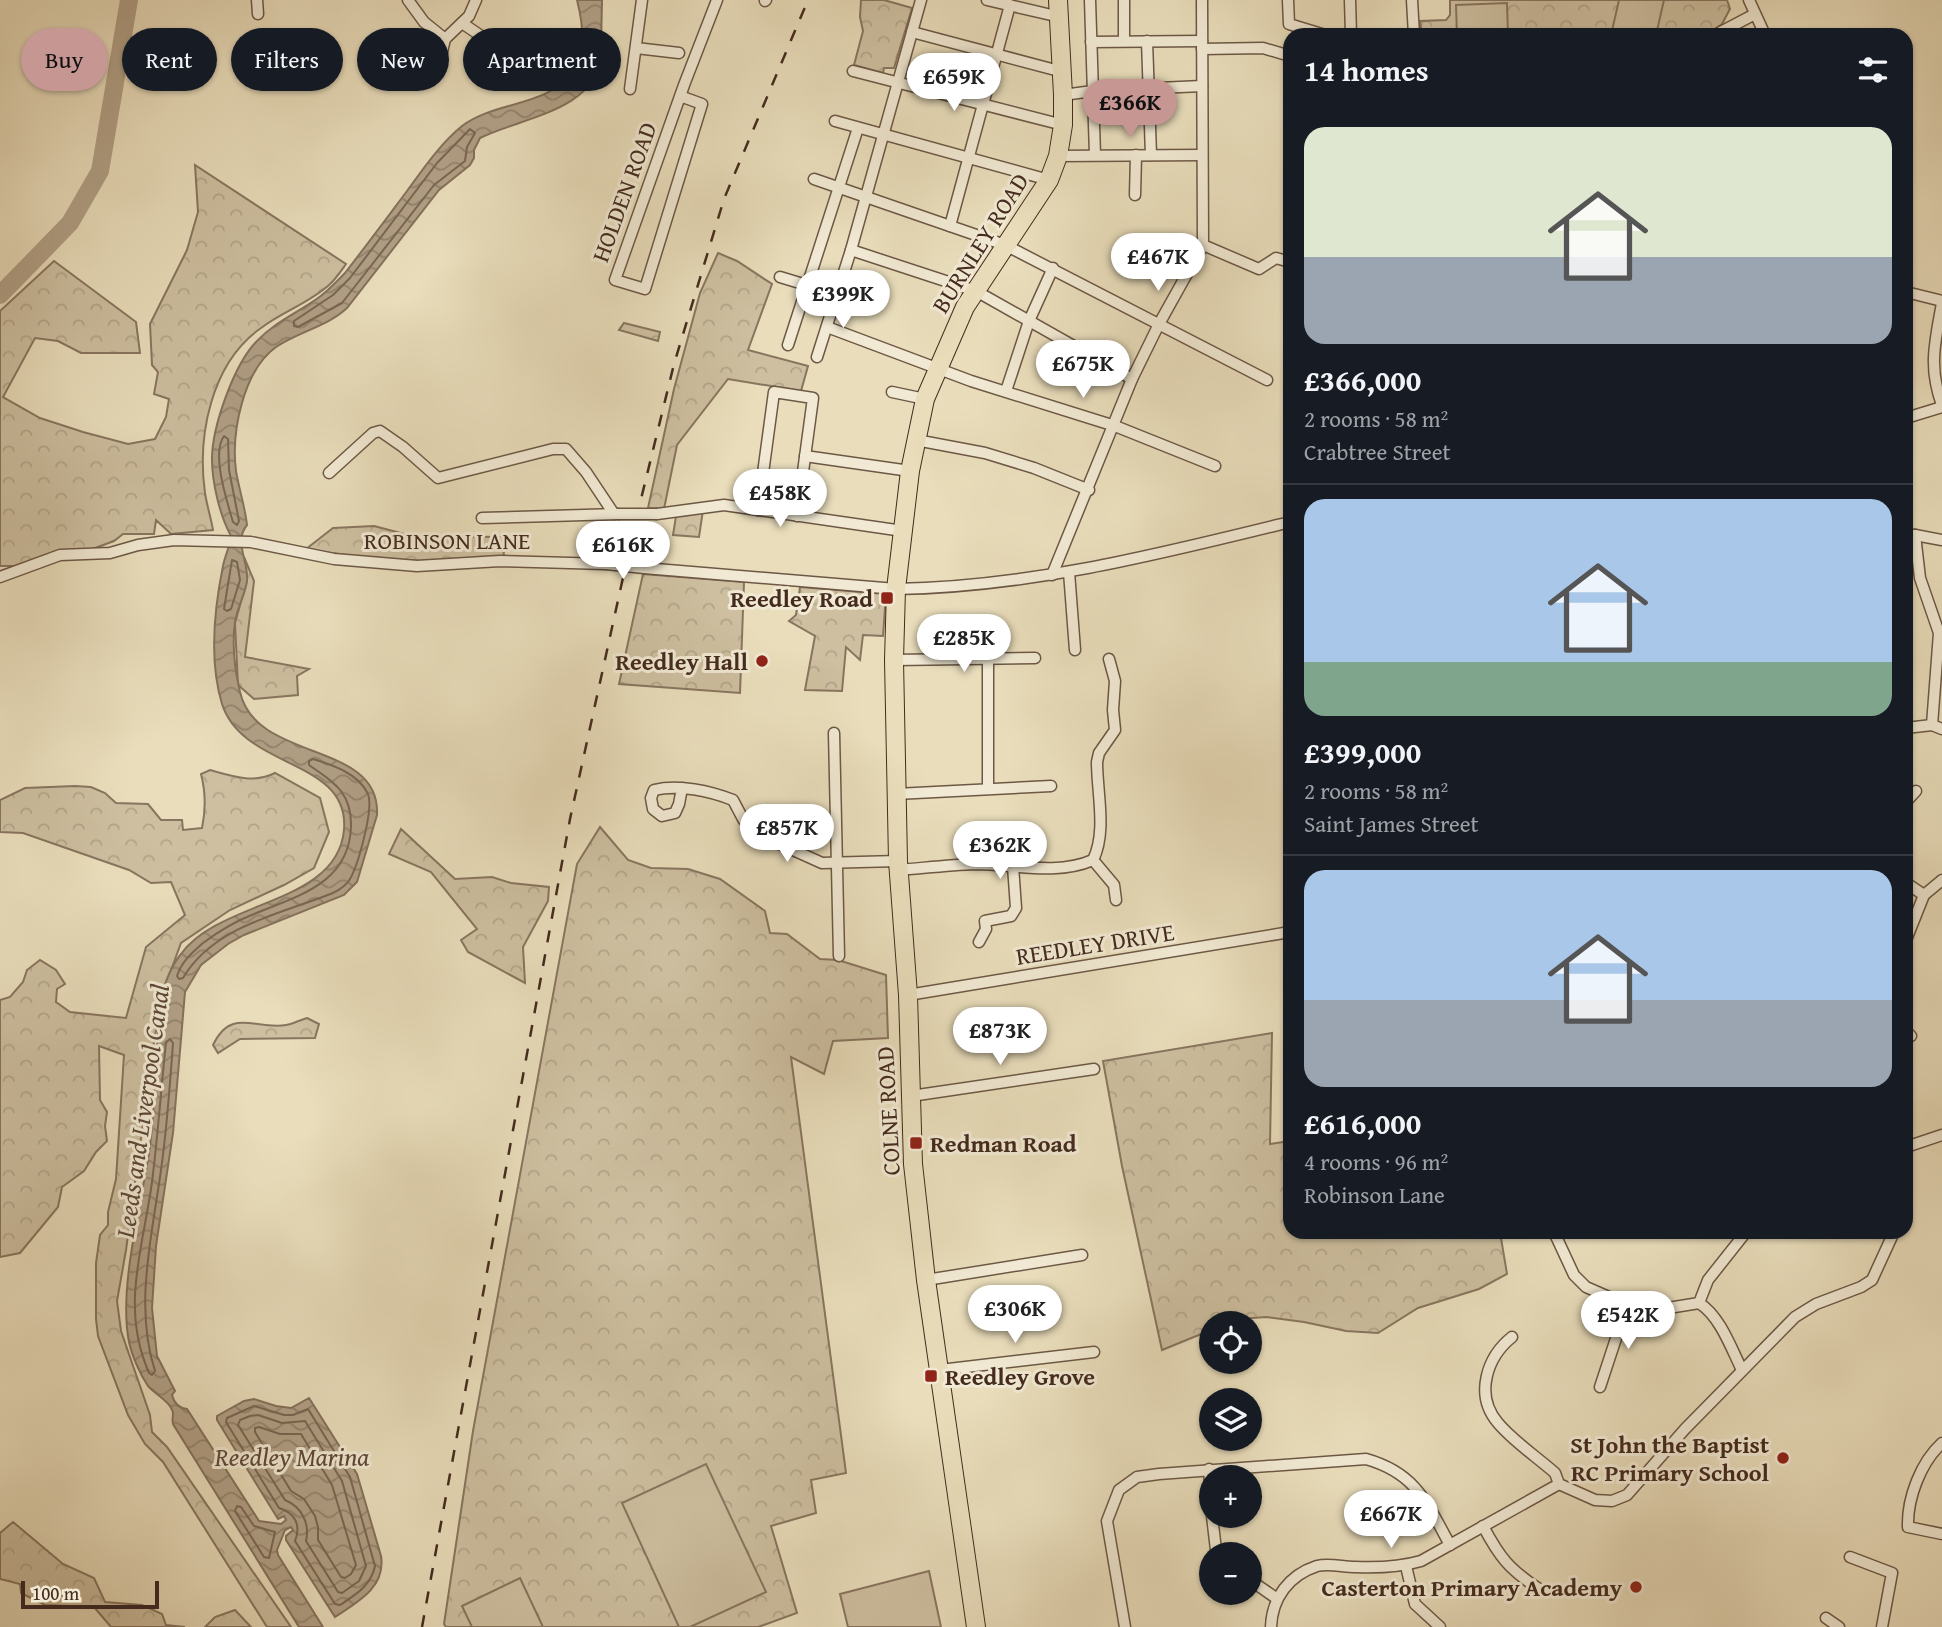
<!DOCTYPE html>
<meta charset="utf-8">
<style>
:root{--surface:#171b24;--page:#242831;--text:#f1f3f6;--muted:#9ea1a6;--line:#363941;--accent:#c59692}
body{margin:0;font-family:"Gentium Book Plus",serif;background:var(--page);color:var(--text);height:100vh;display:flex;flex-direction:column;font-size:26px;white-space:nowrap}
*{box-sizing:border-box;margin:0}
p{font-size:23px;color:var(--muted)}
.icon{flex:none;width:38px;height:38px;fill:none;stroke:currentColor;stroke-width:2;stroke-linecap:round;stroke-linejoin:round}
.map{position:relative;flex:1;overflow:hidden}
.panel{position:absolute;left:1283px;top:28px;width:630px;height:1211px;display:flex;flex-direction:column;background:var(--surface);border-radius:21px;box-shadow:0 2px 5px #0004}
.panel>*{flex:none}
.top-card{position:absolute;left:21px;top:28px;width:665px;height:63px;display:flex;gap:14px}
.tools{position:absolute;left:1199px;top:1311px;display:grid;gap:14px}
.tools a{display:grid;place-items:center;width:63px;height:63px;border-radius:50%;background:var(--surface);box-shadow:0 2px 5px #0004;font-size:35px}
.scale{position:absolute;left:21px;bottom:18px;width:138px;box-sizing:border-box;padding-left:7px;border:4px solid #442b1e;border-top:0;font-size:19px;line-height:24px;white-space:nowrap;color:#442b1e;-webkit-text-stroke:5px #f1e9d3;paint-order:stroke}
.price{position:absolute;translate:-50% -60px;padding:0 16px;border-radius:24px;background:#fff;color:#222;font-size:23px;line-height:46px;filter:drop-shadow(0 2px 4px #0008)}
.price::after{content:'';position:absolute;left:50%;top:42px;width:21px;height:16px;margin-left:-10px;background:inherit;clip-path:polygon(0 0,100% 0,50% 100%)}
.price.on{background:var(--accent);color:#111}
ul{padding:0;list-style:none}
li{display:grid;align-content:center;gap:14px;height:371px;padding:0 21px}
li+li{border-top:2px solid var(--line)}
li span{display:grid;place-items:center;height:217px;border-radius:21px;color:#555}
li>.icon{margin-inline-start:auto}
span .icon{width:126px;height:126px;fill:#fffc;stroke-width:1}
li b{font-size:30px}
h2{display:flex;justify-content:space-between;align-items:center;height:84px;padding:0 21px;font-size:30px}
.tag{padding:0 24px;border-radius:32px;background:var(--surface);box-shadow:0 2px 5px #0004;font-size:24px;line-height:63px}
.tag.on{background:var(--accent);color:#111}
.map>svg:first-child{display:block}
.forest{fill:url(#forest-crowns);stroke:#88755f;stroke-width:2}
.garden{fill:#cdbfa0;stroke:#88755f;stroke-width:2}
.water{fill:url(#water-waves);stroke:#85715c;stroke-width:2}
.lines{fill:none;stroke-linecap:round;stroke-linejoin:round}
.shore{stroke:#7a6652;stroke-width:2}
.river{stroke:#b1a086;stroke-width:18}
.minor-casing{stroke:#6d5845;stroke-width:13}
.trunk-casing{stroke:#442b1e;stroke-width:20}
.minor{stroke:#f1e9d3;stroke-width:10}
.trunk{stroke:#e9ddbb;stroke-width:18}
.rail{stroke:#442b1e;stroke-width:2.5;stroke-dasharray:12 12;stroke-linecap:butt}
.minor-bridge-casing{stroke:#6d5845;stroke-width:13;stroke-linecap:butt}
.minor-bridge{stroke:#f1e9d3;stroke-width:10}
.poi-dot{fill:#8f2418;stroke:#f1e9d3;stroke-width:2.5}
.labels{text-anchor:middle;dominant-baseline:central;stroke-width:6;stroke-linejoin:round;paint-order:stroke}
.street-label{font-size:24px;fill:#442b1e;stroke:#f1e9d3}
.poi-label{font-size:24px;font-weight:bold;fill:#442b1e;stroke:#f1e9d3;text-anchor:end}
.water-label{font-size:26px;font-style:italic;fill:#5f4838;stroke:#f1e9d3}
</style>
<div class="map">
<svg width="1942" height="1627" viewBox="0 0 1942 1627">
<defs>
<pattern id="forest-crowns" width="20" height="18" patternUnits="userSpaceOnUse" patternTransform="scale(1.75)"><rect width="20" height="18" fill="#cdbfa0"/><path d="M2 6a3 3 0 1 1 6 0M12 15a3 3 0 1 1 6 0" fill="none" stroke="#b1a489"/></pattern>
<pattern id="water-waves" width="16" height="10" patternUnits="userSpaceOnUse" patternTransform="scale(1.75)"><rect width="16" height="10" fill="#b1a086"/><path d="M0 5q4-4 8 0t8 0" fill="none" stroke="#92836d"/></pattern>
</defs>
<rect width="100%" height="100%" fill="#e9ddbb"/>
<filter id="stains"><feTurbulence type="fractalNoise" baseFrequency=".00286" numOctaves="4"/><feColorMatrix values="0 0 0 0 .2 0 0 0 0 .09 0 0 0 0 .02 0 0 0 .5 -.17"/></filter>
<radialGradient id="worn" r=".72"><stop offset=".6" stop-color="#630" stop-opacity="0"/><stop offset="1" stop-color="#630" stop-opacity=".3"/></radialGradient>
<g class="forest">
<path d="M861,0H884L912,8L894,68H884L883,73L854,65L863,31L860,17Z"/>
<path d="M1450,0H1727L1730,9L1722,24L1707,35H1422L1420,21L1446,20L1450,15Z"/>
<path d="M195,165L346,264C341,271 336,279 329,285C309,303 282,312 261,328C211,363 197,436 205,493C207,506 211,518 213,530L171,534L156,520L154,534H123L114,541L87,551L21,566H0V311L54,261L136,322L140,353H81L58,341L35,338L3,397L40,418L83,432L128,444L155,439L166,417L169,399L154,394L158,372L152,365L150,324L187,250L198,212Z"/>
<path d="M718,253L737,261L772,284L748,350L808,366L801,391L728,379L677,445L664,509L648,508L674,389L700,293Z"/>
<path d="M624,323L660,332L658,341L619,330Z"/>
<path d="M703,510L699,537L673,535L676,516Z"/>
<path d="M374,526L412,536L503,537L504,558L428,561L371,559L306,549L333,528Z"/>
<path d="M244,557L254,581L245,657L309,669L297,676L298,695L254,699L238,685L235,623L247,580Z"/>
<path d="M643,574L744,582L740,693L619,684Z"/>
<path d="M800,587L886,594L883,636L863,635L860,660L846,647L842,691L805,690L815,636L789,621L796,615Z"/>
<path d="M210,770C232,776 253,784 275,773L320,798L329,832L314,868L284,885L230,910L181,943L162,995L153,1048L126,1250L117,1301L121,1331L150,1415L152,1432L167,1447L291,1627H267L163,1462L145,1444L128,1415L98,1336L96,1319V1263L100,1235L108,1225V1212L116,1179L124,1055L99,1046L100,1100L107,1112L105,1126L107,1141L96,1152L84,1171L62,1187L58,1207L20,1253L0,1257V1000L10,997L23,982L27,970L40,960L56,970L65,984L57,989L56,1002L70,1012L126,1018L146,947L185,915L171,882L151,883L129,870L23,833L0,832V800L25,788L75,786L91,787L105,793L116,803L148,804L161,820H182L183,830L202,828C206,809 206,793 201,774Z"/>
<path d="M600,827L628,860L651,868L688,869L720,879L765,911L770,933L787,934L820,959L838,960L886,975L888,1038L833,1041L824,1074L791,1057L846,1473L811,1480L816,1513L771,1526L797,1613L758,1627H446L444,1624L473,1431L577,864Z"/>
<path d="M401,829L455,879L492,877L511,883L549,887L548,901L523,947L525,983L468,952L461,940L477,929L431,872L389,854Z"/>
<path d="M307,1018L319,1024L315,1038L240,1039L218,1053L213,1045C231,1007 255,1030 286,1025C293,1024 300,1020 307,1018Z"/>
<path d="M1272,1033L1270,1144L1290,1141V1232H1500L1507,1274L1479,1289L1418,1308L1378,1333L1346,1331L1304,1322L1266,1317L1239,1319L1228,1323H1211V1330L1162,1350L1122,1166L1103,1061Z"/>
<path d="M13,1522L63,1564L94,1578L105,1602L142,1605L162,1614L166,1625L185,1627H111L94,1607L45,1605L21,1593L20,1584L0,1579V1533Z"/>
<path d="M235,1610L251,1627H205L215,1617Z"/>
</g>
<g class="garden">
<path d="M1619,0H1664L1656,35H1611Z"/>
<path d="M1507,3L1508,35H1457L1456,5Z"/>
<path d="M706,1464L766,1592L690,1627H679L622,1503Z"/>
<path d="M929,1571L941,1627H848L840,1594Z"/>
<path d="M520,1578L543,1627H472L462,1606Z"/>
</g>
<path class="water" d="M577,0H602L601,47H597L596,56L601,57C595,111 520,118 480,138L474,150V158L470,165L439,190L347,308C328,326 298,332 276,347C243,371 231,433 236,471C239,489 245,507 247,525C233,542 249,561 247,581C245,595 237,608 235,622C232,644 235,671 240,692C256,763 381,740 377,815L357,882L344,895L244,935L228,944L201,965L185,992L173,1133L156,1246L152,1308L157,1356L175,1391L172,1395C174,1403 179,1408 187,1409L259,1521L281,1524L286,1520L284,1516L278,1519L217,1420V1416L244,1401L254,1399L276,1406L291,1408L309,1398L357,1474L381,1556C386,1587 358,1602 335,1617L286,1540V1536L293,1530L291,1527L285,1530L277,1550L278,1555L323,1627H299L173,1424C172,1420 173,1417 173,1413C171,1402 155,1394 148,1386C140,1374 132,1356 129,1342C118,1287 142,1203 150,1146C156,1097 155,1046 162,997C164,983 172,965 181,954C221,899 337,905 344,830C350,758 243,770 222,704C209,661 214,610 223,566C225,555 230,547 231,536C220,516 212,483 212,459C212,427 234,364 257,341C275,322 297,313 318,298C328,291 336,282 345,273C366,246 386,219 407,191C423,169 440,144 462,126C495,101 546,107 572,73C587,52 583,24 577,0Z"/>
<g class="lines">
<g class="shore">
<path d="M588,59L593,63C591,73 582,86 573,88L571,84Z"/>
<path d="M470,129L475,133L467,147L465,161L434,185L342,303L298,327L294,326V321L333,295L350,278L437,163Z"/>
<path d="M224,436L228,439L229,470L239,521L237,525L233,522C227,501 211,454 224,436Z"/>
<path d="M232,560L237,562L240,580L231,609L227,611L224,609Z"/>
<path d="M313,759C333,765 359,774 368,794C374,809 358,865 350,879C346,886 339,890 333,893C281,914 213,926 183,978L179,979L177,976C182,961 192,953 203,943C219,931 236,921 254,914C297,896 349,884 351,827C352,793 335,783 309,765V761Z"/>
<path d="M170,1039L173,1043C170,1085 167,1128 161,1170C152,1236 134,1306 155,1371L152,1375L149,1373C120,1307 143,1249 152,1182C158,1135 161,1089 166,1042Z"/>
<path d="M254,1406L284,1415H293L308,1409L350,1477L375,1566C371,1586 355,1595 340,1605L335,1604L295,1541C301,1526 296,1513 279,1508L226,1422L227,1418Z"/>
<path d="M258,1415L282,1423L305,1421L342,1481L366,1566L359,1581L342,1593L338,1592L306,1541C310,1524 302,1507 285,1500L238,1425L240,1420L250,1416Z"/>
<path d="M259,1427L280,1434H301L332,1485L356,1565L351,1574L345,1578L341,1577L318,1540V1527L315,1516L304,1499L291,1491L255,1432V1428Z"/>
<path d="M237,1506L241,1507L254,1526L275,1532L269,1558L264,1557L235,1511Z"/>
</g>
<path class="river" d="M0,295L70,223L100,171L129,0"/>
<defs>
<g id="minor">
<path d="M257,0L258,14"/>
<path d="M408,0L424,22L445,39"/>
<path d="M987,0L1060,17"/>
<path d="M1090,0L1095,155"/>
<path d="M1288,0L1289,24L1325,35"/>
<path d="M1350,0L1351,35"/>
<path d="M1412,0L1414,35"/>
<path d="M1749,0L1765,35"/>
<path d="M765,1L766,0"/>
<path d="M462,23L506,53L520,70"/>
<path d="M912,32L1063,72"/>
<path d="M1715,35L1755,14"/>
<path d="M1124,41V0"/>
<path d="M1147,41L1151,155"/>
<path d="M1091,42L1202,41"/>
<path d="M636,48L679,53"/>
<path d="M1202,49L1263,48L1290,56"/>
<path d="M435,64L442,52L445,39L469,16L476,0"/>
<path d="M853,71L1063,125"/>
<path d="M630,89L642,0"/>
<path d="M1063,95L1093,91L1202,86"/>
<path d="M680,96L702,104L645,289L615,280L684,85L717,0"/>
<path d="M835,121L1049,180"/>
<path d="M1058,156L1202,155"/>
<path d="M814,179L1005,245L1267,380"/>
<path d="M1135,195L1136,155"/>
<path d="M950,226L1010,5"/>
<path d="M1203,245L1259,269L1276,258L1290,262"/>
<path d="M851,250L976,291L1132,379"/>
<path d="M780,277L836,294"/>
<path d="M1906,292L1942,301"/>
<path d="M1942,303C1935,343 1928,366 1942,405"/>
<path d="M827,327L971,381L1115,426L1215,466"/>
<path d="M788,345L858,128"/>
<path d="M817,357L851,250L921,0"/>
<path d="M1006,391L1029,321L1053,268"/>
<path d="M892,392L925,399"/>
<path d="M1906,418L1942,407"/>
<path d="M916,440L985,453L1034,468L1089,490"/>
<path d="M805,456L910,471"/>
<path d="M329,473L373,433L380,431L403,447L438,478L553,449H566L586,472L614,514"/>
<path d="M758,510L774,392L813,398L797,516"/>
<path d="M657,514L724,505L903,531"/>
<path d="M482,518L618,514"/>
<path d="M1915,535L1920,578L1939,633L1932,725"/>
<path d="M1906,536L1915,535L1942,540"/>
<path d="M644,568L896,589C1030,587 1160,554 1290,522"/>
<path d="M1069,572L1075,650"/>
<path d="M1052,575L1132,379L1159,324L1203,245L1202,0"/>
<path d="M0,577L60,555L110,553L138,545L174,540L251,542L334,559L417,566L500,561L606,564"/>
<path d="M988,658V788"/>
<path d="M894,660L1035,658"/>
<path d="M1906,728L1932,725L1942,729"/>
<path d="M834,733L839,956"/>
<path d="M682,788L679,804L675,813L662,816L653,809L651,798L654,790C679,784 710,791 733,800L743,819L753,832L822,863L898,861"/>
<path d="M896,794L1051,786"/>
<path d="M1906,802L1916,791"/>
<path d="M1093,860C1107,832 1097,793 1097,762L1099,753L1115,730L1113,710L1115,681L1109,659"/>
<path d="M1093,860L1114,885L1116,900"/>
<path d="M899,870C924,868 950,865 975,864C1014,864 1056,876 1093,860"/>
<path d="M1906,883L1924,895"/>
<path d="M1906,940L1924,895L1942,880"/>
<path d="M979,942L986,929L985,921L1011,916L1016,908L1013,866"/>
<path d="M908,995L1290,932"/>
<path d="M1906,1031L1911,1036"/>
<path d="M911,1096L1094,1069"/>
<path d="M1906,1147L1942,1135"/>
<path d="M1554,1232L1574,1275L1586,1287L1627,1305L1656,1310L1699,1303L1708,1280L1746,1232"/>
<path d="M926,1280L1082,1255"/>
<path d="M1699,1303C1720,1316 1731,1348 1742,1370"/>
<path d="M1512,1337C1487,1357 1474,1395 1498,1423C1514,1442 1537,1457 1555,1473L1559,1484"/>
<path d="M940,1370L1094,1352"/>
<path d="M1600,1387L1627,1305"/>
<path d="M1942,1443C1921,1462 1907,1498 1908,1527L1942,1534"/>
<path d="M1209,1469L1211,1497"/>
<path d="M1559,1484L1595,1500L1612,1501L1627,1495L1685,1429L1795,1317L1816,1304L1861,1287L1872,1280L1894,1232"/>
<path d="M1212,1516L1216,1550L1219,1554"/>
<path d="M1483,1526C1500,1558 1509,1569 1539,1589"/>
<path d="M1850,1557L1892,1573L1882,1627"/>
<path d="M1406,1566L1415,1604L1440,1627"/>
<path d="M1250,1580L1276,1598"/>
<path d="M1826,1618L1839,1627"/>
<path d="M1125,1627L1107,1521L1119,1490L1137,1477L1159,1474L1366,1459C1416,1473 1427,1503 1450,1545"/>
<path d="M1271,1627C1272,1598 1289,1575 1317,1566C1329,1563 1343,1567 1355,1567C1377,1568 1400,1567 1421,1561L1559,1484"/>
</g>
<path id="trunk" d="M976,1627L926,1280L913,1164L908,995L898,861L894,660L896,589L910,471L925,399L965,307L1049,180L1058,156L1063,125V95L1058,0"/>
</defs>
<use href="#minor" class="minor-casing"/>
<use href="#trunk" class="trunk-casing"/>
<use href="#minor" class="minor"/>
<use href="#trunk" class="trunk"/>
<path class="rail" d="M422,1627L570,819L633,532L674,364L724,199L808,0"/>
<defs>
<g id="minor-bridge">
<path d="M618,514H657"/>
<path d="M606,564L644,568"/>
</g>
</defs>
<use href="#minor-bridge" class="minor-bridge-casing"/>
<use href="#minor-bridge" class="minor-bridge"/>
</g>
<g class="poi-dot">
<rect x="880" y="591" width="14" height="14" rx="3.5"/>
<circle cx="762" cy="661" r="7"/>
<rect x="909" y="1136" width="14" height="14" rx="3.5"/>
<rect x="924" y="1369" width="14" height="14" rx="3.5"/>
<circle cx="1783" cy="1458" r="7"/>
<circle cx="1636" cy="1587" r="7"/>
</g>
<g class="labels">
<g class="street-label">
<text transform="translate(624 192) rotate(-70)">HOLDEN ROAD</text>
<text transform="translate(980 243) rotate(-58)">BURNLEY ROAD</text>
<text x="447" y="540">ROBINSON LANE</text>
<text transform="translate(1095 944) rotate(-9)">REEDLEY DRIVE</text>
<text transform="translate(888 1111) rotate(-93)">COLNE ROAD</text>
</g>
<g class="poi-label">
<text x="873" y="598">Reedley Road</text>
<text x="748" y="661">Reedley Hall</text>
<text x="930" y="1143" text-anchor="start">Redman Road</text>
<text x="945" y="1376" text-anchor="start">Reedley Grove</text>
<text x="1769" y="1444">St John the Baptist<tspan x="1769" dy="28">RC Primary School</tspan></text>
<text x="1622" y="1587">Casterton Primary Academy</text>
</g>
<g class="water-label">
<text transform="translate(142 1111) rotate(-82)">Leeds and Liverpool Canal</text>
<text x="292" y="1456">Reedley Marina</text>
</g>
</g>
<rect width="100%" height="100%" filter="url(#stains)"/>
<rect width="100%" height="100%" fill="url(#worn)"/>
</svg>
<div class="tools">
<a><svg class="icon" aria-label="locate" viewBox="0 0 24 24"><circle cx="12" cy="12" r="6"/><path d="M12 2v4M12 18v4M2 12h4M18 12h4"/></svg></a>
<a><svg class="icon" aria-label="layers" viewBox="0 0 24 24"><path d="M12 4l9 5-9 5-9-5zM3 14l9 5 9-5"/></svg></a>
<a>+</a>
<a>−</a>
</div>
<div class="scale">100 m</div>
<b class="price" style="left:954px;top:113px">£659K</b>
<b class="price on" style="left:1130px;top:139px">£366K</b>
<b class="price" style="left:1158px;top:293px">£467K</b>
<b class="price" style="left:843px;top:330px">£399K</b>
<b class="price" style="left:1083px;top:400px">£675K</b>
<b class="price" style="left:780px;top:529px">£458K</b>
<b class="price" style="left:623px;top:581px">£616K</b>
<b class="price" style="left:964px;top:674px">£285K</b>
<b class="price" style="left:787px;top:864px">£857K</b>
<b class="price" style="left:1000px;top:881px">£362K</b>
<b class="price" style="left:1000px;top:1067px">£873K</b>
<b class="price" style="left:1015px;top:1345px">£306K</b>
<b class="price" style="left:1628px;top:1351px">£542K</b>
<b class="price" style="left:1391px;top:1550px">£667K</b>
<div class="top-card">
<a class="tag on">Buy</a>
<a class="tag">Rent</a>
<a class="tag">Filters</a>
<a class="tag">New</a>
<a class="tag">Apartment</a>
</div>
<section class="panel">
<h2>14 homes<svg class="icon" aria-label="filters" viewBox="0 0 24 24"><path d="M4 7h16M4 17h16"/><circle cx="9" cy="7" r="2"/><circle cx="15" cy="17" r="2"/></svg></h2>
<ul>
<li><span style="background:linear-gradient(#dfe7d0 60%,#9aa5b1 0)"><svg class="icon" aria-label="home" viewBox="0 0 24 24"><path d="M3 11l9-7 9 7M6 9v11h12V9"/></svg></span><div><b>£366,000</b><p>2 rooms · 58 m²</p><p>Crabtree Street</p></div></li>
<li><span style="background:linear-gradient(#a9c7e8 75%,#7fa58c 0)"><svg class="icon" aria-label="home" viewBox="0 0 24 24"><path d="M3 11l9-7 9 7M6 9v11h12V9"/></svg></span><div><b>£399,000</b><p>2 rooms · 58 m²</p><p>Saint James Street</p></div></li>
<li><span style="background:linear-gradient(#a9c7e8 60%,#9aa5b1 0)"><svg class="icon" aria-label="home" viewBox="0 0 24 24"><path d="M3 11l9-7 9 7M6 9v11h12V9"/></svg></span><div><b>£616,000</b><p>4 rooms · 96 m²</p><p>Robinson Lane</p></div></li>
</ul>
</section>
</div>
